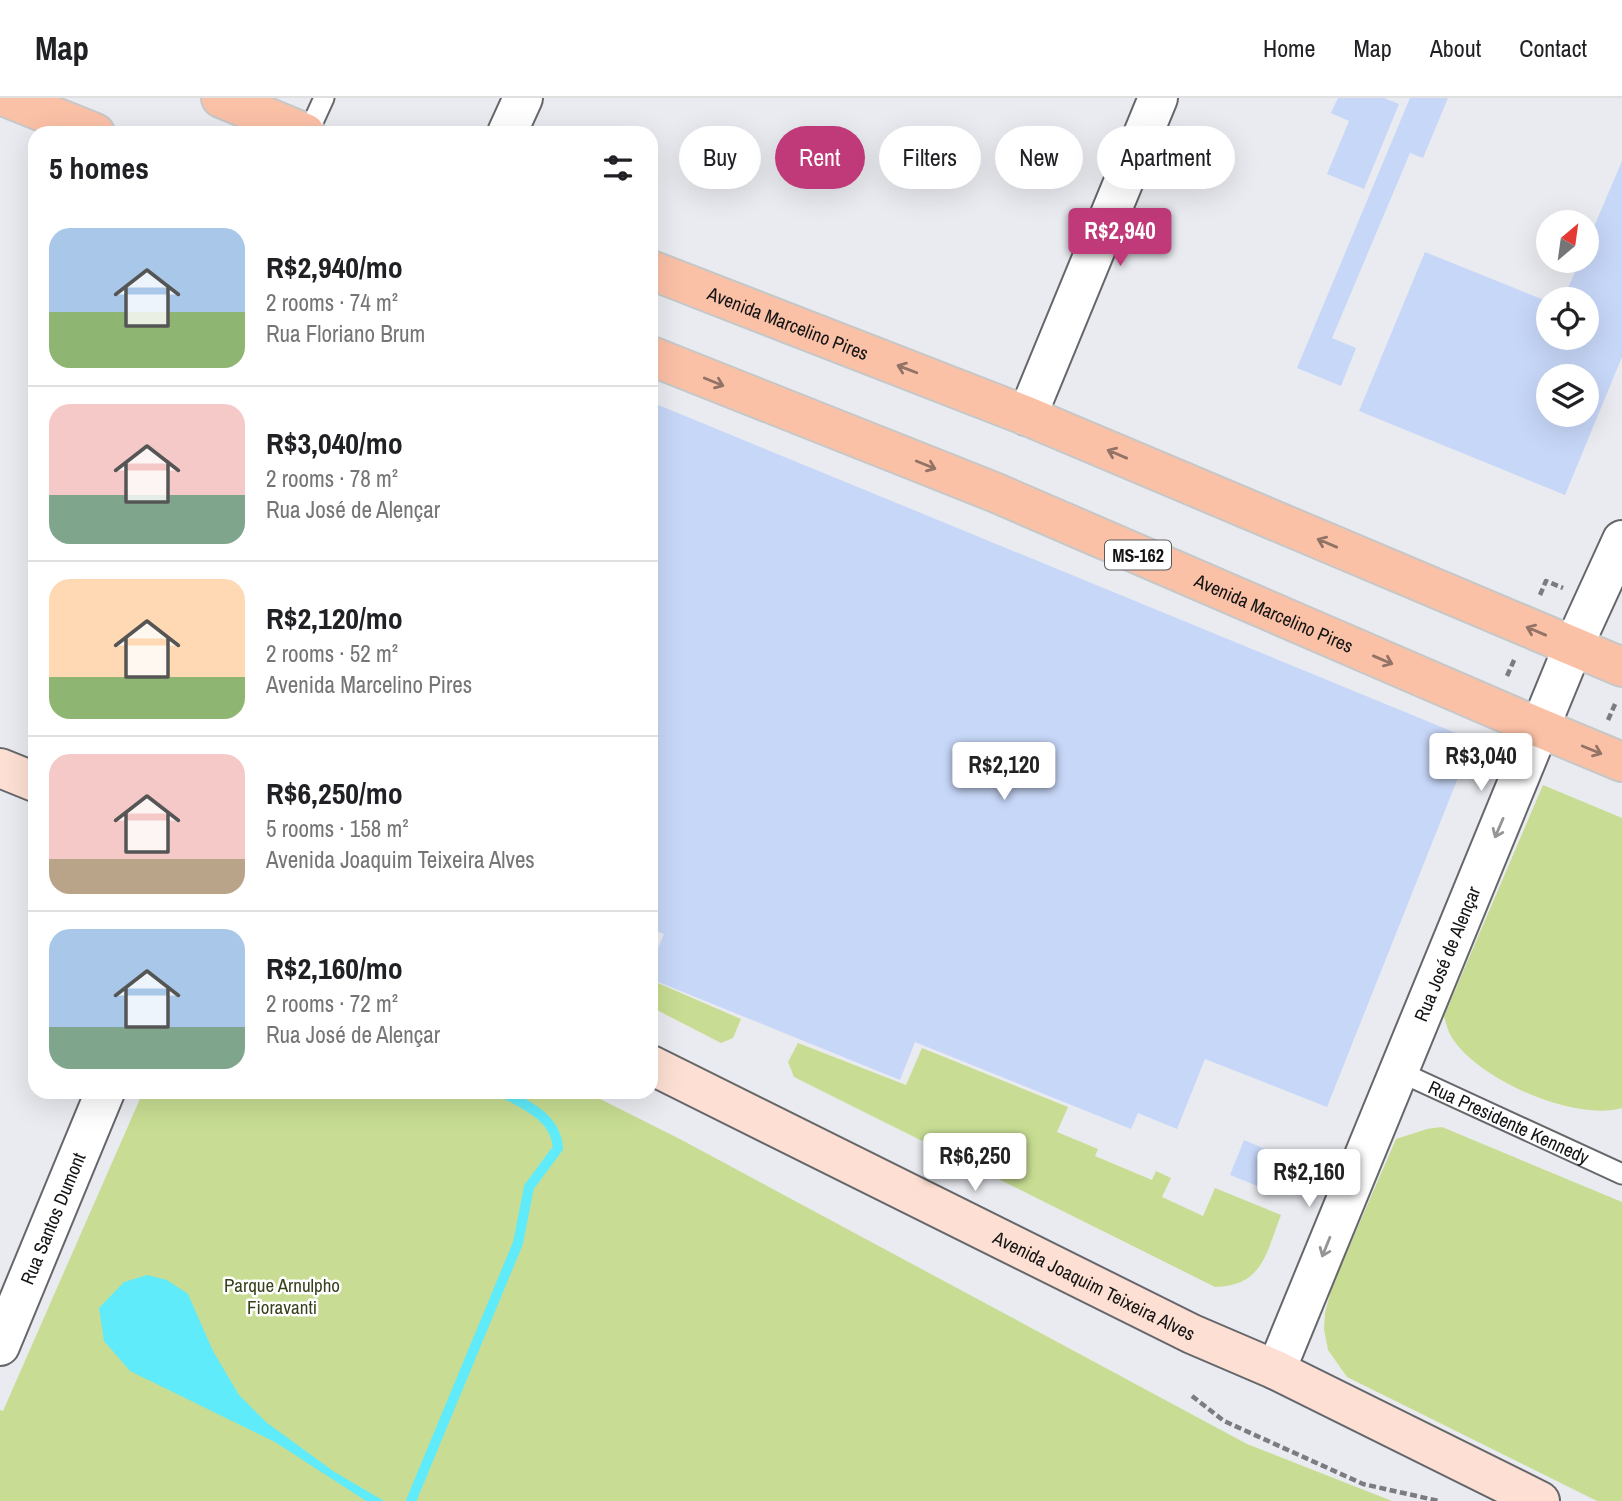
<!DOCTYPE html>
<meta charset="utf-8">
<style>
:root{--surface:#fff;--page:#f2f2f2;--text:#202124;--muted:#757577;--line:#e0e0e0;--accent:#c03978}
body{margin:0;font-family:"Archivo Narrow",sans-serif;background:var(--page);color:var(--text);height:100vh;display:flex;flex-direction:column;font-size:26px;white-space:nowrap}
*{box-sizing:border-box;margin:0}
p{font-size:23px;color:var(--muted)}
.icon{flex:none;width:38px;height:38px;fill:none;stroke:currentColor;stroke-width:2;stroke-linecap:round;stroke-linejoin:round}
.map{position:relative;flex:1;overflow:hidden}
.side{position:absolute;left:28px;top:28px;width:630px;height:973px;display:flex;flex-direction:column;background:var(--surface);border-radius:21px;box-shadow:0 7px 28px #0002}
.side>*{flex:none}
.banner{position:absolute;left:679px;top:28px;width:665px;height:63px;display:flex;gap:14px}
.needle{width:46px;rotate:29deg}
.tools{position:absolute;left:1536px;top:112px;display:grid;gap:14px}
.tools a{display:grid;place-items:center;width:63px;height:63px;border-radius:50%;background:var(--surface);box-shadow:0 7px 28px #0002;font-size:35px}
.price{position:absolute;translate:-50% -60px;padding:0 16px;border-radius:7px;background:#fff;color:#222;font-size:23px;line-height:46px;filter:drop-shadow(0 2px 4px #0008)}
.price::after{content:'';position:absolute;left:50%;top:42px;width:21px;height:16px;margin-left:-10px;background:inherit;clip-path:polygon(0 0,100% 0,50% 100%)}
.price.current{background:var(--accent);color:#fff}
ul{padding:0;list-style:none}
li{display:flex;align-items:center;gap:21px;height:175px;padding:0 21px}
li+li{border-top:2px solid var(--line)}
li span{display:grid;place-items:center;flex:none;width:196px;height:140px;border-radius:21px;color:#555}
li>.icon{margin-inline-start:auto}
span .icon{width:84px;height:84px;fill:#fffc;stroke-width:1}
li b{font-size:30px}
h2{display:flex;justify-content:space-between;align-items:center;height:84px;padding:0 21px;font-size:30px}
.tag{padding:0 24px;border-radius:32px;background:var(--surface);box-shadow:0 7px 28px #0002;font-size:24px;line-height:63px}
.tag.current{background:var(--accent);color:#fff}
header{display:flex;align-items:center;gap:42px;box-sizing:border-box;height:98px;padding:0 35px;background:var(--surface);border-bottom:2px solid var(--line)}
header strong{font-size:33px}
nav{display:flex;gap:38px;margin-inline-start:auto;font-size:24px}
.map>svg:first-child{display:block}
.green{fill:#c8dd93}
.water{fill:#5febfa}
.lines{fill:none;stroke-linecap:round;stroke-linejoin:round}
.stream{stroke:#5febfa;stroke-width:10}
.building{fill:#c7d7f8;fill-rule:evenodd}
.lane-casing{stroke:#65676b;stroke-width:23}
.street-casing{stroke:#65676b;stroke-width:42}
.secondary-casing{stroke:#65676b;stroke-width:42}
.primary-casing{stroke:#c6c7c7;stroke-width:42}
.path{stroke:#7b7c7f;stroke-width:4.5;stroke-dasharray:7 3.5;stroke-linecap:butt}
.lane{stroke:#fff;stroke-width:19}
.street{stroke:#fff;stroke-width:38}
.secondary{stroke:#fde0d3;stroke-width:38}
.primary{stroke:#fbc1a7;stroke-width:38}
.oneway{stroke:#937365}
.oneway2{stroke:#959596}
.labels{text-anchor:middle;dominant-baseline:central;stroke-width:5;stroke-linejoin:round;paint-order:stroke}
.shield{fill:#fff;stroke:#5a5a5b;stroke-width:2}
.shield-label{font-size:18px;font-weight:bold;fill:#131415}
.street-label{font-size:19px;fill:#131415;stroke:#fff}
.park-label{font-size:19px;fill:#38421c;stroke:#fff}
</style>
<header>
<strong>Map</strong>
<nav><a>Home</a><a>Map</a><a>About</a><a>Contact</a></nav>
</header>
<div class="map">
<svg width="1622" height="1403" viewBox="0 0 1622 1403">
<rect width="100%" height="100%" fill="#e9ebf0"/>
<g class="green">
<path d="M1543,687L1622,720V1010C1575,1024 1476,981 1451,938C1448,933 1446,925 1444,918Z"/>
<path d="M651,882L741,921L733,940L721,945L651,909Z"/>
<path d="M798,945L906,987L922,950L1068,1009L1057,1034L1098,1051L1095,1058L1152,1082L1156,1073L1171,1080L1162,1099L1203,1118L1215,1090L1281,1117C1266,1155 1263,1188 1215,1189L794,979L788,964Z"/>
<path d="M143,994H586L678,1040L1247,1346L1392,1403H0V1312L3,1313Z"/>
<path d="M1442,1029L1622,1104V1403H1597L1347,1279L1328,1252L1324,1231L1325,1215L1332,1188L1396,1041L1427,1031Z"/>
</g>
<path class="water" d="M147,1177L167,1182L188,1196L213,1253L239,1297L266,1324L333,1373L384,1403H366L275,1344L130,1273L104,1243L99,1210L124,1184Z"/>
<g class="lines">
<path class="stream" d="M411,1403L518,1145L529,1089L558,1050C556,1020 527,1007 502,994"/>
</g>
<g class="building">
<path d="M1338,0H1384L1399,6L1364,91L1327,76L1349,23L1331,15Z"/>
<path d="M1410,0H1448L1423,60L1410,55L1332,240L1356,250L1341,288L1297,270Z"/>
<path d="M1622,63V259L1565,397L1359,313L1425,154L1549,204V240H1587V201H1563L1580,163H1587V145ZM1549,278H1587V317H1549Z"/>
<path d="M651,304L1473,642L1327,1009L1205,961L1177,1031L1138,1015L1131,1031L915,944L900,982L651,881V867L664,836L651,831Z"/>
<path d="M1244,1042L1288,1061L1275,1095L1230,1077Z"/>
</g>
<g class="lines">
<defs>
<g id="lane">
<path d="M308,35L324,0"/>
<path id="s1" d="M1398,973L1622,1076"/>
</g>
<g id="street">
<path d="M507,35L523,0"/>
<path d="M1027,318L1158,0"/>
<path id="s2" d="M0,1248L105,994"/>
<path id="s3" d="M1276,1272L1573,549L1622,442"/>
</g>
<g id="secondary">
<path d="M0,670L35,684"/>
<path id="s4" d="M651,967L1192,1236L1276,1272L1540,1403"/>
</g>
<g id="primary">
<path d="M8,0L95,35"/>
<path d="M221,0L305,35"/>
<path id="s5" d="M651,172L1027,318L1622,569"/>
<path id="s6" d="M651,258L994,394L1540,630L1622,664"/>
</g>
</defs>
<use href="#lane" class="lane-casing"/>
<use href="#street" class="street-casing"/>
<use href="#secondary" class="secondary-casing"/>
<use href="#primary" class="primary-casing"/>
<g class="path">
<path d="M1540,497L1546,483L1563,490"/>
<path d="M1507,578L1515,560"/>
<path d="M1608,622L1616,604"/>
<path d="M1192,1298L1224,1323L1363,1386L1439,1403"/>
</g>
<use href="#lane" class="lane"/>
<use href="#street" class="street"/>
<use href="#secondary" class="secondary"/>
<use href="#primary" class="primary"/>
</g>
<defs><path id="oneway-shaft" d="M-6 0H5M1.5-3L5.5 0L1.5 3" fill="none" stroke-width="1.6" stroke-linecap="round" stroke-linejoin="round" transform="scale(1.75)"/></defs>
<g class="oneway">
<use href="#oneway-shaft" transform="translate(907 271) rotate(-159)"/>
<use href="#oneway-shaft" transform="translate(714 284) rotate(22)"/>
<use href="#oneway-shaft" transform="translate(1117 356) rotate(-157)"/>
<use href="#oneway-shaft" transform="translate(926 367) rotate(22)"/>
<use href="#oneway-shaft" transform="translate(1327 445) rotate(-157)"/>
<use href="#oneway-shaft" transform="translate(1536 533) rotate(-157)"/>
<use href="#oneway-shaft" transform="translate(1383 562) rotate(23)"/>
<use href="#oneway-shaft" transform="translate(1592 652) rotate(22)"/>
</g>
<g class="oneway2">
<use href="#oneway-shaft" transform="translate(1499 730) rotate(113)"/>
<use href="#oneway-shaft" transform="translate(1326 1149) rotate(112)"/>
</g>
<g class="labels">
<rect class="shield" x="1105" y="442.5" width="66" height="29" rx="5"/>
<g class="shield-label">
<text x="1138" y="457">MS-162</text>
</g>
<g class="street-label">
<text stroke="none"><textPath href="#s5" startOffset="147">Avenida Marcelino Pires</textPath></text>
<text stroke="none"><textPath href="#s6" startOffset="674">Avenida Marcelino Pires</textPath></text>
<text stroke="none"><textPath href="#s3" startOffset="450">Rua José de Alençar</textPath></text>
<text stroke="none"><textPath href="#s1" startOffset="122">Rua Presidente Kennedy</textPath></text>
<text stroke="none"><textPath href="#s2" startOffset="138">Rua Santos Dumont</textPath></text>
<text stroke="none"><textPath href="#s4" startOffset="495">Avenida Joaquim Teixeira Alves</textPath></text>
</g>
<g class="park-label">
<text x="282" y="1187">Parque Arnulpho<tspan x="282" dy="22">Fioravanti</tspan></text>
</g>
</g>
</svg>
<div class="tools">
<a><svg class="needle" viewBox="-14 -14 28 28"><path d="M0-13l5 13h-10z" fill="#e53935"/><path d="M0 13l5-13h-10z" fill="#757577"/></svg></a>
<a><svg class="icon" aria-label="locate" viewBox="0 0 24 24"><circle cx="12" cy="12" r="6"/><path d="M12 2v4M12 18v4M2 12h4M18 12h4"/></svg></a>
<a><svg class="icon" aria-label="layers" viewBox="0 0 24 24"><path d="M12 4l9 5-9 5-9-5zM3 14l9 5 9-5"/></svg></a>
</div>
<b class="price current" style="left:1120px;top:170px">R$2,940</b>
<b class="price" style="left:1481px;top:695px">R$3,040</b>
<b class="price" style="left:1004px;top:704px">R$2,120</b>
<b class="price" style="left:975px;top:1095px">R$6,250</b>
<b class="price" style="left:1309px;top:1111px">R$2,160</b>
<div class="banner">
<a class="tag">Buy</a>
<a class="tag current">Rent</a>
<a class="tag">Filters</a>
<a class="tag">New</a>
<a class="tag">Apartment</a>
</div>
<section class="side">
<h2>5 homes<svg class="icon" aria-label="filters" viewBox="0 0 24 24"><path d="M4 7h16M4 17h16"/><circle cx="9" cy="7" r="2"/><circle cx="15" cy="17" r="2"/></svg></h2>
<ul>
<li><span style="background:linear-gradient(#a9c7e8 60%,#8fb573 0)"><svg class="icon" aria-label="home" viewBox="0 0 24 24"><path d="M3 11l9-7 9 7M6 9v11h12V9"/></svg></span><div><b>R$2,940/mo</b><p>2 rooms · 74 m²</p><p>Rua Floriano Brum</p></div></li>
<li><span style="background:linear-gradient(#f6c9c9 65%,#7fa58c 0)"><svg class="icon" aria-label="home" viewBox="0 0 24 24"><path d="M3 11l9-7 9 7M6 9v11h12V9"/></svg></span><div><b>R$3,040/mo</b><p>2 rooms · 78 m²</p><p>Rua José de Alençar</p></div></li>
<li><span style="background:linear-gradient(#ffd9b3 70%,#8fb573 0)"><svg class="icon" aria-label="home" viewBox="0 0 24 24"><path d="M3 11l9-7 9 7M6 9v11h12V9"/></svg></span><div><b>R$2,120/mo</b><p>2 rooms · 52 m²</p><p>Avenida Marcelino Pires</p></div></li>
<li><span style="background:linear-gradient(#f6c9c9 75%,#b9a48a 0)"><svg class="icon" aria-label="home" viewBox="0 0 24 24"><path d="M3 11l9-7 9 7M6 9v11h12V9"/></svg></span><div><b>R$6,250/mo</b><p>5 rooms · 158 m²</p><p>Avenida Joaquim Teixeira Alves</p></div></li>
<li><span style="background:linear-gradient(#a9c7e8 70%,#7fa58c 0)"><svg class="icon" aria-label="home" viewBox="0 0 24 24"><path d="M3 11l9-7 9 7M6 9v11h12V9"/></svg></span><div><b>R$2,160/mo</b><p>2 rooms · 72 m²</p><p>Rua José de Alençar</p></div></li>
</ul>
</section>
</div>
